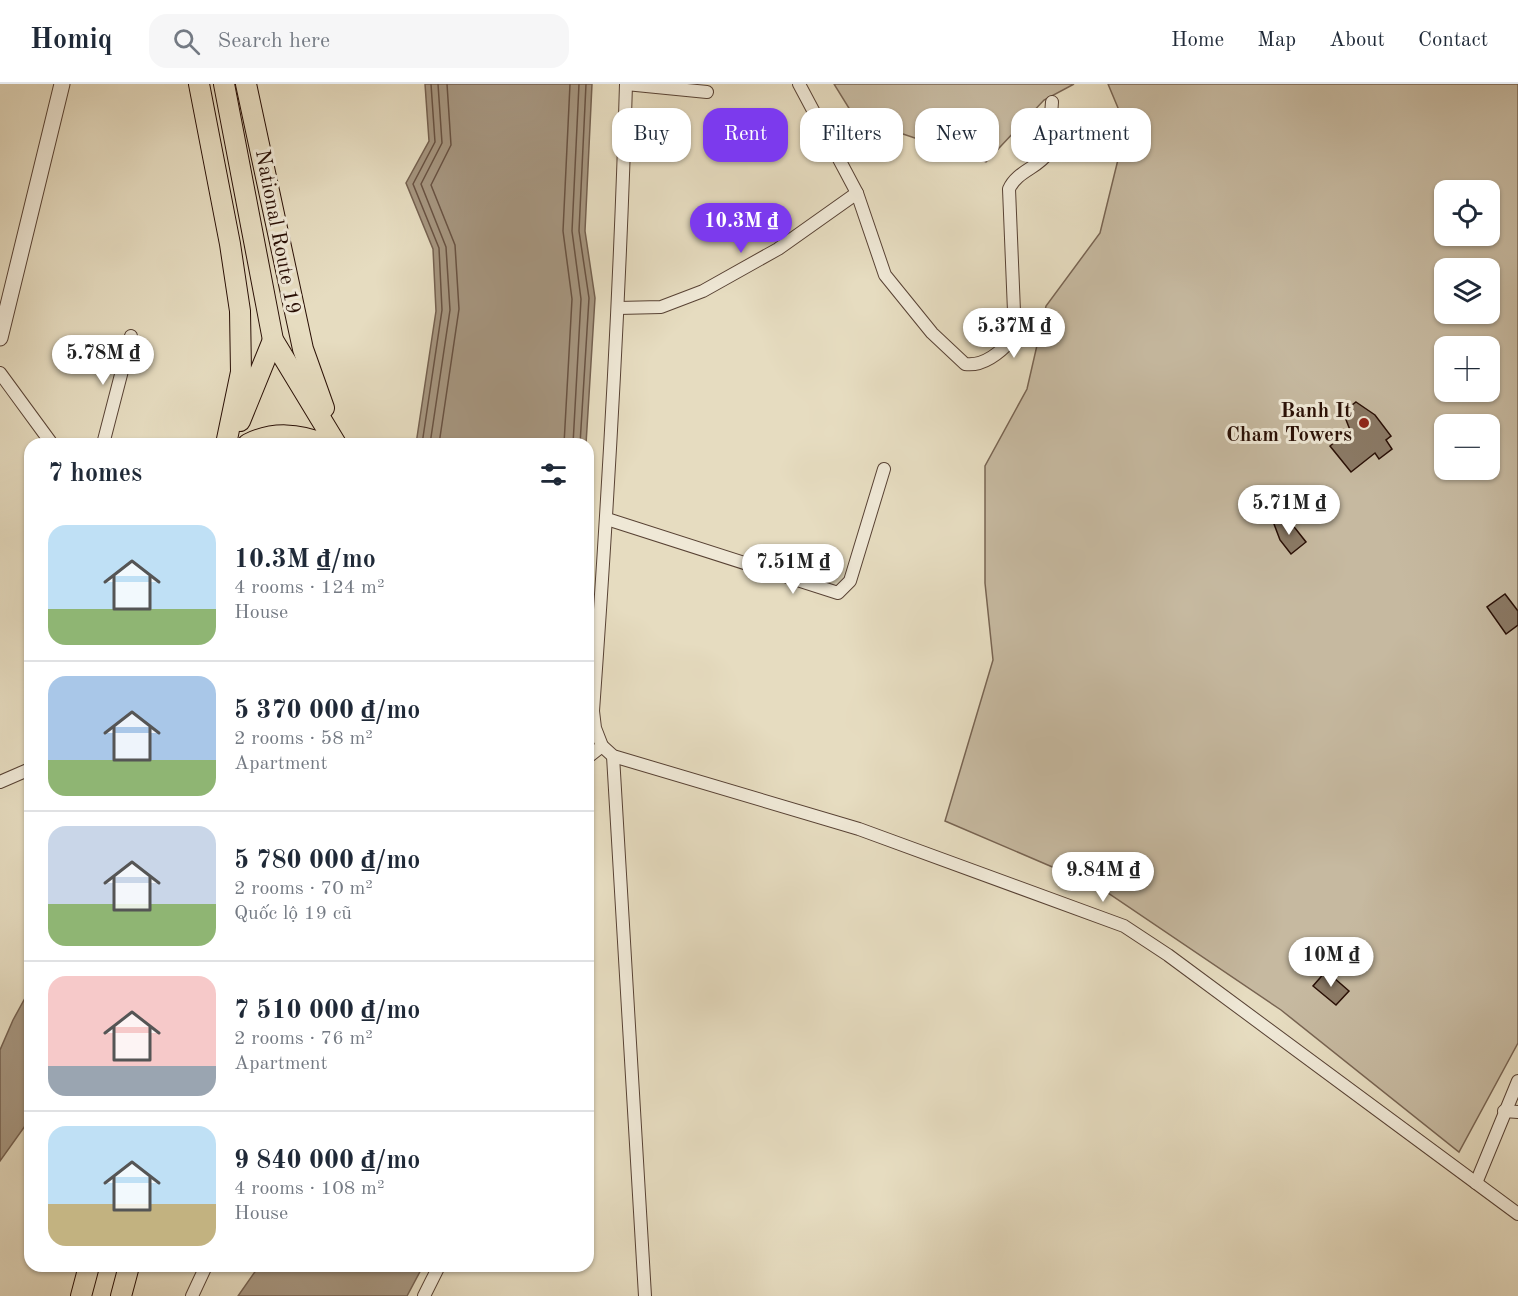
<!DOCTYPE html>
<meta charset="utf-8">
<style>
:root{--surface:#fff;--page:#f6f6f7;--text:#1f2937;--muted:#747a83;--line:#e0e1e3;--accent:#7c3aed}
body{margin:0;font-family:"Old Standard TT",serif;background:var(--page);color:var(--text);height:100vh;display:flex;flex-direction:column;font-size:22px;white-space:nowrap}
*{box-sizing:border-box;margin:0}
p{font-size:20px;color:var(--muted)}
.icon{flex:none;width:33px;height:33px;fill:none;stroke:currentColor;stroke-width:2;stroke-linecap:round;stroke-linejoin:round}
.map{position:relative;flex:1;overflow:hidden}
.drawer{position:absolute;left:24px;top:354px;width:570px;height:834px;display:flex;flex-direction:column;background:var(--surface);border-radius:18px;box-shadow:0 2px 4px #0004}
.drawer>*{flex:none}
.guide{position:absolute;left:612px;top:24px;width:570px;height:54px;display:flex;gap:12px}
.tools{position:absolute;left:1434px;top:96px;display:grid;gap:12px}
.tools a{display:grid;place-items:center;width:66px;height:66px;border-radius:12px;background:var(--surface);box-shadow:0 2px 4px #0004;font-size:30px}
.price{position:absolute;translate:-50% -51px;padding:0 14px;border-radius:21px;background:#fff;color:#222;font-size:20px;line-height:39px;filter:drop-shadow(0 2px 3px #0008)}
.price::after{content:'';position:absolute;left:50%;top:36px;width:18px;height:14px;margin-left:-9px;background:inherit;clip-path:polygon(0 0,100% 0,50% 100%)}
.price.on{background:var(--accent);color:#fff}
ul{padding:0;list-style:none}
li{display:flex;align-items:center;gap:18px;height:150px;padding:0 24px}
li+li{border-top:2px solid var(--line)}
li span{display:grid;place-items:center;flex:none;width:168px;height:120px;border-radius:18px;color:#555}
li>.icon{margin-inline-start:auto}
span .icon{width:72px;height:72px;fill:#fffc;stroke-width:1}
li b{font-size:26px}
h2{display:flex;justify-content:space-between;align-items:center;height:72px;padding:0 24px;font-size:26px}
.tag{padding:0 21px;border-radius:18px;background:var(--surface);box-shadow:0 2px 4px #0004;font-size:21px;line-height:54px}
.tag.on{background:var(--accent);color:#fff}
header{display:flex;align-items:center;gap:36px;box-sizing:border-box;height:84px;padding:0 30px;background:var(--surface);border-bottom:2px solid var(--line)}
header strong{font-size:28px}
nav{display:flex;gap:33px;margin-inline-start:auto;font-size:21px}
.search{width:420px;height:54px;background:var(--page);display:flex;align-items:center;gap:15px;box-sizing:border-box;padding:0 21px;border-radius:18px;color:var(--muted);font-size:22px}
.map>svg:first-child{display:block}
.green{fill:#c6b9a0;stroke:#786452;stroke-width:1.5;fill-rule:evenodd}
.water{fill:#a69680;stroke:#74604f;stroke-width:1.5}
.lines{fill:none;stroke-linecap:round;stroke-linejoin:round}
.shore{stroke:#685242;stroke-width:1.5}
.building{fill:#8b7a66;stroke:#290f05;stroke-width:1.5}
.minor-casing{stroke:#584234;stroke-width:14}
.tertiary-casing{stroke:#584234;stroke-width:17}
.trunk-casing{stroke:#290f05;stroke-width:22}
.minor{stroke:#efe8d6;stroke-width:12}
.tertiary{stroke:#efe8d6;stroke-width:15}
.trunk{stroke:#e6dcc0;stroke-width:20}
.poi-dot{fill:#8f2418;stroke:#efe8d6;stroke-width:2}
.labels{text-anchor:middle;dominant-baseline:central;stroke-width:6;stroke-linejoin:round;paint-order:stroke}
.street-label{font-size:21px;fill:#290f05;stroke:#efe8d6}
.poi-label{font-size:21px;font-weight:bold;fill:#290f05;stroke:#efe8d6;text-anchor:end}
</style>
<header>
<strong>Homiq</strong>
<div class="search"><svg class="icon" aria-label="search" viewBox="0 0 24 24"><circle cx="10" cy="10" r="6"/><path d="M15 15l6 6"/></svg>Search here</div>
<nav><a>Home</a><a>Map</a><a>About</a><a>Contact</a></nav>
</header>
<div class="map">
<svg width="1518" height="1212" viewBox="0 0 1518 1212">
<rect width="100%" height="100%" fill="#e6dcc0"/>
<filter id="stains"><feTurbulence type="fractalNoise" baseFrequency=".00333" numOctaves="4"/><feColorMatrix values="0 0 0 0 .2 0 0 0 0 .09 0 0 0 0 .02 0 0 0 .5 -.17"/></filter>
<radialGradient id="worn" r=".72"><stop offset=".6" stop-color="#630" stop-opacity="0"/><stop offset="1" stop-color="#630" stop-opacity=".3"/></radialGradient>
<g class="green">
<path d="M834,0H1074L1044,16L986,78L903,50L860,42Z"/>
<path d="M1108,0H1518V959L1459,1068L1281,926L1099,803L945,737L993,576L985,499V382L1027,305L1046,222L1100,149L1126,43ZM1444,106H1490V152H1444ZM1444,184H1490V230H1444ZM1444,262H1490V308H1444ZM1444,340H1490V386H1444Z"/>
</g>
<g class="water">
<path d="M425,0H592L585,147L595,214L586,360H416L436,227L433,165L406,99L429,57Z"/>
<path d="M30,905V1035L0,1077V966L13,936Z"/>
<path d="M259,1182H423L407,1212H238Z"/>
</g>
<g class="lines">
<g class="shore">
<path d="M422,360L442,226L439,164L413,100L435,58L431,0"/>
<path d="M430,360L450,226L446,163L421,100L442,59L438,0"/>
<path d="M439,360L459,225L455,161L431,101L451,61L447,0"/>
<path d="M564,360L572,215L563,147L570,0"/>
<path d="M573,360L581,215L572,147L579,0"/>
<path d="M580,360L589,214L579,147L586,0"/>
</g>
</g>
<g class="building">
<path d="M1356,318L1375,331L1391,352L1386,356L1392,365L1379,375L1375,369L1351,388L1330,362L1350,346L1343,328Z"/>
<path d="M1282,434L1295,444L1306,458L1291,470L1280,456L1274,440Z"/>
<path d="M1505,510L1518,527V541L1506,550L1487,523Z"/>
<path d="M1326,887L1349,907L1336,921L1313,902Z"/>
</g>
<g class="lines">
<defs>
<g id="minor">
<path d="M626,0L707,8"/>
<path d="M799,0L857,109L885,191L932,249L965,280C985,283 1003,266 1015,252L1009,105C1017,87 1038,84 1048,69L1052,18"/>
<path d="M618,224L661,223L703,207L778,165L857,109"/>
<path d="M0,289L52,360"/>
<path d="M103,360L131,252"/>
<path d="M607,435L838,509L850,497L884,385"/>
<path d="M602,662L613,672L859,745L1124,842L1168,871L1518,1130"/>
<path d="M613,672L645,1212"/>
<path d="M588,673L602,662L595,644L593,627C608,418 620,209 626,0"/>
<path d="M0,698L30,685"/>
<path d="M1504,1027L1518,1028"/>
<path d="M1476,1099L1518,997"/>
<path d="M192,1212L206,1182"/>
<path d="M424,1212L439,1182"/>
</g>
<path id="tertiary" d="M0,254L62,0"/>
<g id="trunk">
<path d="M199,0L230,160L240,227L241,288L226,360"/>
<path d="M224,0L273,256L336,360"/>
<path d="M246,0L303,265L324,324"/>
<path d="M240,337L273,256"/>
<path d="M248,360C274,347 298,350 325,360"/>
<path d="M81,1212L89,1182"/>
<path d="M121,1212L129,1182"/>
</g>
</defs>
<use href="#minor" class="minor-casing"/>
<use href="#tertiary" class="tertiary-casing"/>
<use href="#trunk" class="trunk-casing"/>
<use href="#minor" class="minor"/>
<use href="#tertiary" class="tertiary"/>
<use href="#trunk" class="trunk"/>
</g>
<circle class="poi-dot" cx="1364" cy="339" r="6"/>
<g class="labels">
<g class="street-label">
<text transform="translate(277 148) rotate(79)">National Route 19</text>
</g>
<g class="poi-label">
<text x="1352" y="327">Banh It<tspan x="1352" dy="24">Cham Towers</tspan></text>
</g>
</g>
<rect width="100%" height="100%" filter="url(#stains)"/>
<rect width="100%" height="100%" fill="url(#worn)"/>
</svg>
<div class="tools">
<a><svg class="icon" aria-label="locate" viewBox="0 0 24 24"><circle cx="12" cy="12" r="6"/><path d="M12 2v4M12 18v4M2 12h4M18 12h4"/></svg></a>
<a><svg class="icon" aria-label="layers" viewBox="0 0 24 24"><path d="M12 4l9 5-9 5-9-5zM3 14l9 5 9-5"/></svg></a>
<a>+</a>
<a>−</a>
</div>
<b class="price on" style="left:741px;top:170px">10.3M ₫</b>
<b class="price" style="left:1014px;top:275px">5.37M ₫</b>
<b class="price" style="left:103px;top:302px">5.78M ₫</b>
<b class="price" style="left:1289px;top:452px">5.71M ₫</b>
<b class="price" style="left:793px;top:511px">7.51M ₫</b>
<b class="price" style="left:1103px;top:819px">9.84M ₫</b>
<b class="price" style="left:1331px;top:904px">10M ₫</b>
<div class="guide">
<a class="tag">Buy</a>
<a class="tag on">Rent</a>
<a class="tag">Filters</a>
<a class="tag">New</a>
<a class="tag">Apartment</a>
</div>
<section class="drawer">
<h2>7 homes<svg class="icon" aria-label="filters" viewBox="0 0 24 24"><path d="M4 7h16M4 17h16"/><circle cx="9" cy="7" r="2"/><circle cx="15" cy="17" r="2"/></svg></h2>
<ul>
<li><span style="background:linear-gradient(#bfe0f5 70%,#8fb573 0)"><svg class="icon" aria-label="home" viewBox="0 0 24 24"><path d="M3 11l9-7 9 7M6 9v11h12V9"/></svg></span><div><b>10.3M ₫/mo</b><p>4 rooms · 124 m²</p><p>House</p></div></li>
<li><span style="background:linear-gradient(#a9c7e8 70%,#8fb573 0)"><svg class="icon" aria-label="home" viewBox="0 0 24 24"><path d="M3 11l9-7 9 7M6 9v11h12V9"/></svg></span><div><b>5 370 000 ₫/mo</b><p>2 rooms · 58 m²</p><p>Apartment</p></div></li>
<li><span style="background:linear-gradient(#c9d6e8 65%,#8fb573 0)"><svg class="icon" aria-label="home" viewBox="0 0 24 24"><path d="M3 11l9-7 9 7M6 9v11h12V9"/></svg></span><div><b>5 780 000 ₫/mo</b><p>2 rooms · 70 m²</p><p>Quốc lộ 19 cũ</p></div></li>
<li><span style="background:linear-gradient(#f6c9c9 75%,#9aa5b1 0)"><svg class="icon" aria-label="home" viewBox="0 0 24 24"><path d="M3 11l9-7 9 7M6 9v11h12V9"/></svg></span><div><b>7 510 000 ₫/mo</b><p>2 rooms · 76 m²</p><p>Apartment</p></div></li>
<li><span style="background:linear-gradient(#bfe0f5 65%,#c2b280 0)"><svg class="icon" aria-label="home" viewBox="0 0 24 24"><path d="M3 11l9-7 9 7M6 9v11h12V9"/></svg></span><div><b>9 840 000 ₫/mo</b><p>4 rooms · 108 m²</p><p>House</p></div></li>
</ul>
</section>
</div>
